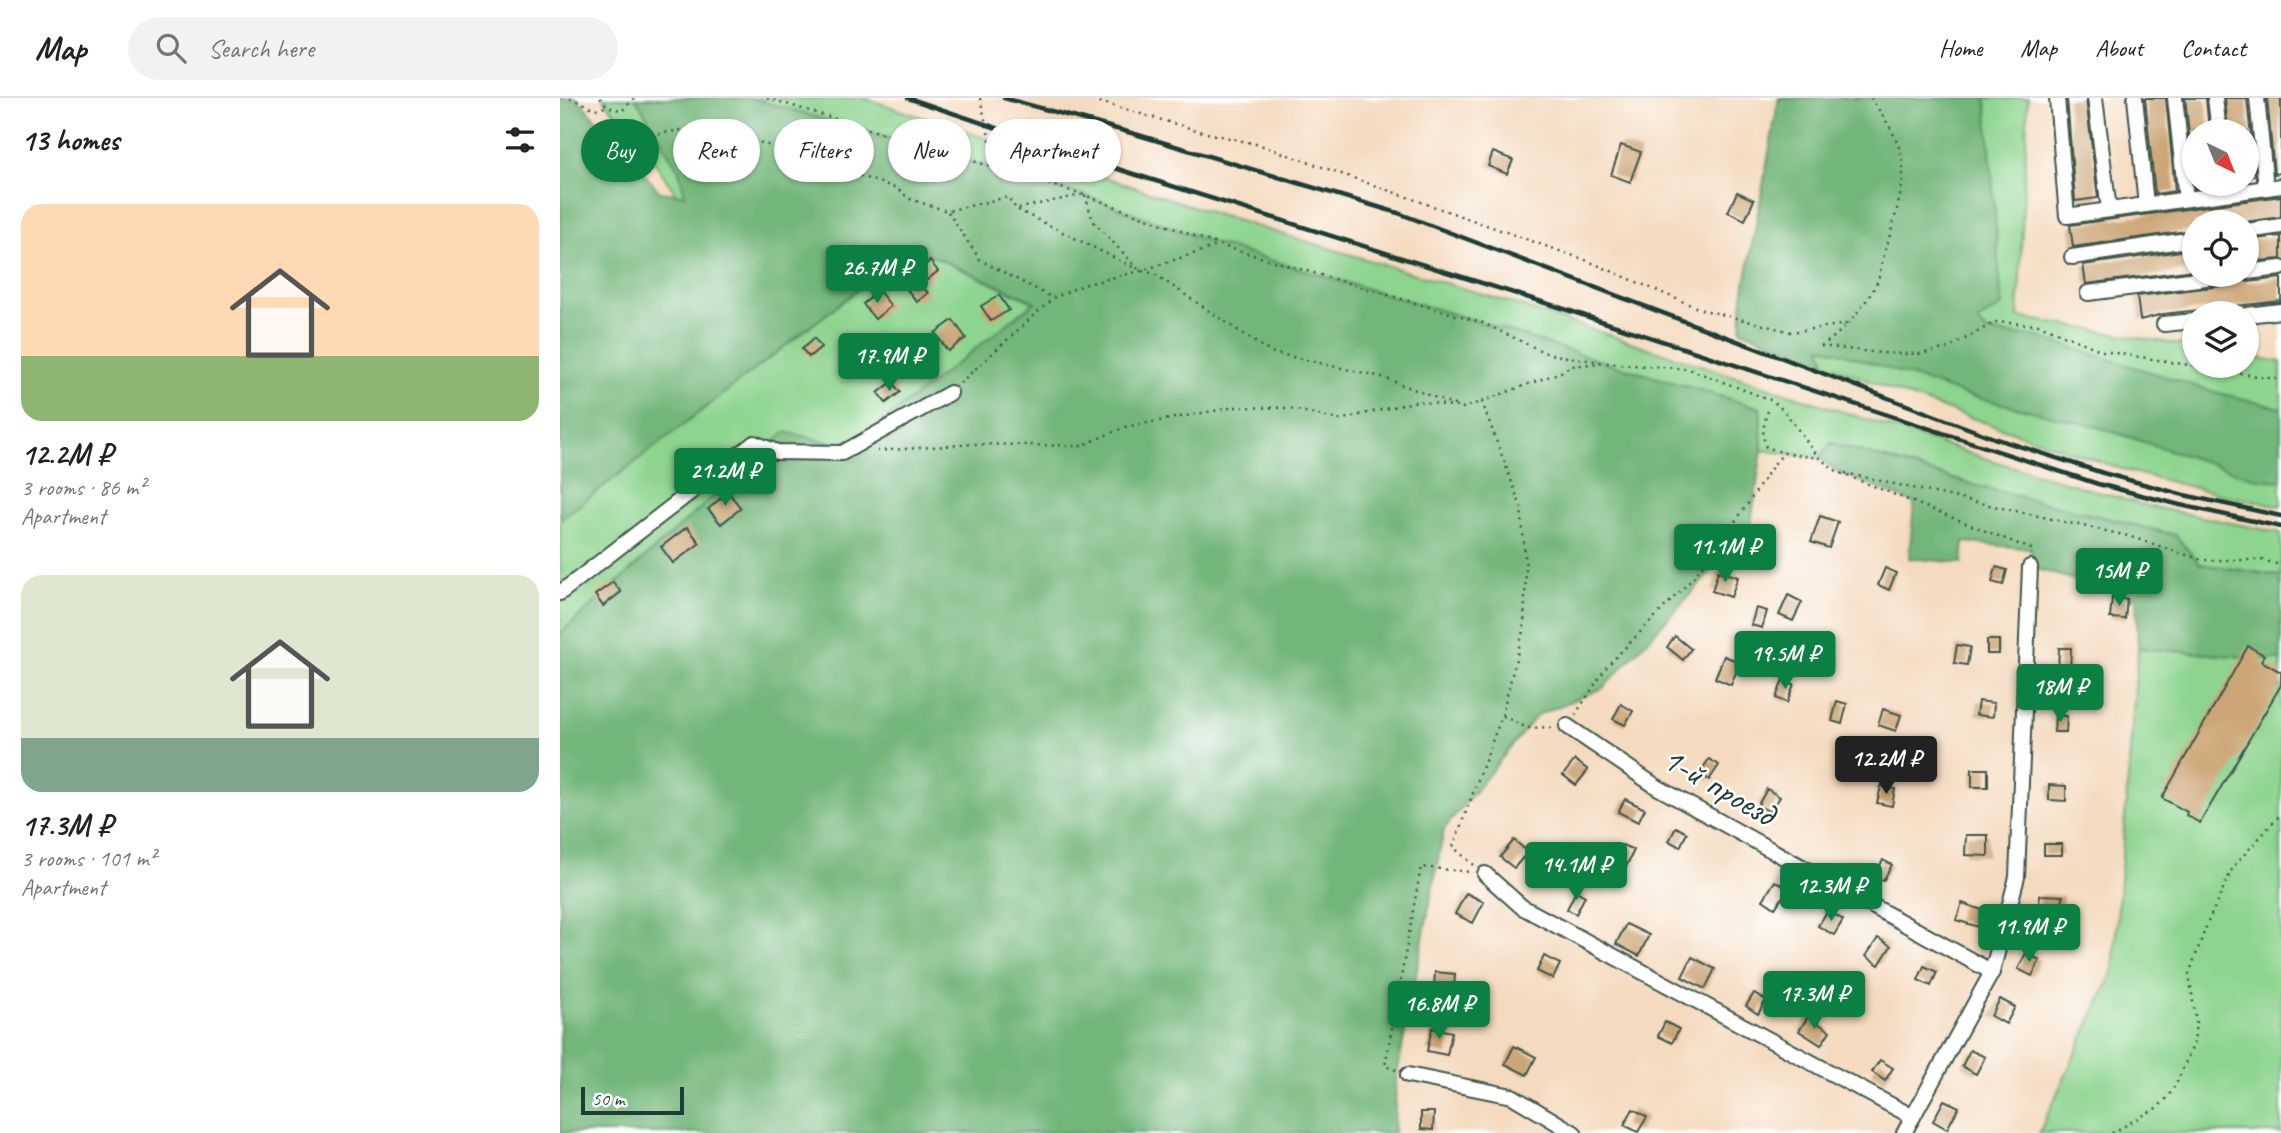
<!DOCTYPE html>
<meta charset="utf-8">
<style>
:root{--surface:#fff;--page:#f2f2f2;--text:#222;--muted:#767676;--line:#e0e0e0;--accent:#0b8043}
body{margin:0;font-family:Caveat,sans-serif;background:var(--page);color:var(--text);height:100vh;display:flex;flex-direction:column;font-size:26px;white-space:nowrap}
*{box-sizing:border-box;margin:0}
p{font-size:23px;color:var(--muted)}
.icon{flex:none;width:38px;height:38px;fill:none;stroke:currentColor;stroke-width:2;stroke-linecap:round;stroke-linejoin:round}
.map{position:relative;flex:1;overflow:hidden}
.details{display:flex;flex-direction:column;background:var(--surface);width:560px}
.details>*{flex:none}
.hud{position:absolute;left:21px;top:21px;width:665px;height:63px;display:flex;gap:14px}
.needle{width:46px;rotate:137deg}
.buttons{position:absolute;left:1622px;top:21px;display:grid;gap:14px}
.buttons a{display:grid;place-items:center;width:77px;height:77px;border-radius:50%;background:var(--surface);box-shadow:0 2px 5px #0004;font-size:35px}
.scale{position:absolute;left:21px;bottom:18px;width:103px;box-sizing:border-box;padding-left:7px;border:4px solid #1f3d34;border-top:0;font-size:19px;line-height:24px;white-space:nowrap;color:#1f3d34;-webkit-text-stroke:5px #fff;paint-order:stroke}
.price{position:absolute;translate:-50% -60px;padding:0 16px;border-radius:7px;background:var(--accent);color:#fff;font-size:23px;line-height:46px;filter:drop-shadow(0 2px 4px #0008)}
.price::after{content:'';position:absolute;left:50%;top:42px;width:21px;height:16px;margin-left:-10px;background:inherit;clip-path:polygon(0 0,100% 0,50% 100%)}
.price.current{background:#222;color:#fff}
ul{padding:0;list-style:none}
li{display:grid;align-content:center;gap:14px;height:371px;padding:0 21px}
li span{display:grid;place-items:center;height:217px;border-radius:21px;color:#555}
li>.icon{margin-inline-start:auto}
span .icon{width:126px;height:126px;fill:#fffc;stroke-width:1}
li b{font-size:30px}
h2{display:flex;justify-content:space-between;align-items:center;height:84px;padding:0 21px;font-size:30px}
.chip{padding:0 24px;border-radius:32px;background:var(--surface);box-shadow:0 2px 5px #0004;font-size:24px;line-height:63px}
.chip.current{background:var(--accent);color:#fff}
header{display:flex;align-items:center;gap:42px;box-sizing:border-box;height:98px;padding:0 35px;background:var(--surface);border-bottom:2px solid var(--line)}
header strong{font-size:33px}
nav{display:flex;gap:38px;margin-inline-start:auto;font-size:24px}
.search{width:490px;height:63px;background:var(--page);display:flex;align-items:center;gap:18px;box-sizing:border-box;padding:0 24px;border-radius:38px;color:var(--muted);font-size:26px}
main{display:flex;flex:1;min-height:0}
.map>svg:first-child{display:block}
.green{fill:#8dd48e;stroke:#568861;stroke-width:2}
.forest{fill:#72b679;stroke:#487a56;stroke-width:2}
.building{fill:#cca676}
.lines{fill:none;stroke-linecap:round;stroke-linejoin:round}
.minor-casing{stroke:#3f5549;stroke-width:18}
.path{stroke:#3f5549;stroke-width:2.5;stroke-dasharray:2 5;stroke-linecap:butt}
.minor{stroke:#fff;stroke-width:14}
.rail{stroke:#1f3d34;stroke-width:4.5}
.labels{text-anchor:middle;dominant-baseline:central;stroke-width:5;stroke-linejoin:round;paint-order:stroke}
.street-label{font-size:35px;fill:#1f3d34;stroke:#fff}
</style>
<header>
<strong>Map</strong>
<div class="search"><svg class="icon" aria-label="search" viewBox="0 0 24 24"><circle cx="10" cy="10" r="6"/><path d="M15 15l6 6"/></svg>Search here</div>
<nav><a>Home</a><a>Map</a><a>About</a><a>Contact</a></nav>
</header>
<main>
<section class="details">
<h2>13 homes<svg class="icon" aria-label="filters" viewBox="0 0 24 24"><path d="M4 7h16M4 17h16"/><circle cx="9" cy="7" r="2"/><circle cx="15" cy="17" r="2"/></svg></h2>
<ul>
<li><span style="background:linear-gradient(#ffd9b3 70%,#8fb573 0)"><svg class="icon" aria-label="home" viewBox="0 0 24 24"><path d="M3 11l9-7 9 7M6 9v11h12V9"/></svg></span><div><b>12.2M ₽</b><p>3 rooms · 86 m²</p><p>Apartment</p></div></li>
<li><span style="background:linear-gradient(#dfe7d0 75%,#7fa58c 0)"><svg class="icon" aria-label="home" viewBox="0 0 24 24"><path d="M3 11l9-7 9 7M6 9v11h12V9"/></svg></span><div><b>17.3M ₽</b><p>3 rooms · 101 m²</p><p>Apartment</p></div></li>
</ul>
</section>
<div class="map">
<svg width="1721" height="1035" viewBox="0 0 1721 1035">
<rect width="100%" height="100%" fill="#fff"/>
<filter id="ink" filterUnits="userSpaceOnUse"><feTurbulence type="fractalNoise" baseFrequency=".0143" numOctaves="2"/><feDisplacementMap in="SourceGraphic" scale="14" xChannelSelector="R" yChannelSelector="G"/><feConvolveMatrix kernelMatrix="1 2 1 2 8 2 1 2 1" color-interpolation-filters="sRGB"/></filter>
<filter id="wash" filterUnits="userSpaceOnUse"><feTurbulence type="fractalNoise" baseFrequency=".00686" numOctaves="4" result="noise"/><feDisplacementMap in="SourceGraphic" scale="28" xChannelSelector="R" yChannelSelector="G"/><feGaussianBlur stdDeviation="1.57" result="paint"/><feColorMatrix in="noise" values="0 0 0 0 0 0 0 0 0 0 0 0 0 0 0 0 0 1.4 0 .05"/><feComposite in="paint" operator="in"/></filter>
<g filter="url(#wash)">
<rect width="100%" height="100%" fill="#f4dabe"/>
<g class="green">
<path d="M43,0H76L119,73L126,97L116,96L96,66Z"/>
<path d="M191,0H304L665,119L948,204L1433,363L1587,408L1721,435V478L1639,466L1614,437L1421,389L1271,345L1259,360L1202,352L1200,310L1047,265L923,225L659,147L524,97Z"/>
<path d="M1219,0H1468L1458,219L1634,249V268H1687V258L1721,264V408L1668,398L1568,373L1350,299L1181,232L1183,198Z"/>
<path d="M353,149L475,205L290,350L225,335L0,536V422Z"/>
<path d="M1578,550L1721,562V1035H1479L1553,874Z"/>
</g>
<g class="forest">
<path d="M0,0H17L100,94L125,97L119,73L76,0H191L524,97L659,147L923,225L1047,265L1200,310L1202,352L1190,432L1043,590L977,617L884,731L836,981L834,1035H0V536L225,334L290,349L475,204L353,149L0,422Z"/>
<path d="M1219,0H1426L1442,208L1418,223L1427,234L1478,239L1651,293L1721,310V383L1698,381L1541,330L1406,297L1261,248L1265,264L1181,232L1183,198Z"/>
<path d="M1271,345L1421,389L1615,437L1640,466L1721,478V562L1578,550L1576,500L1470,469L1471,451L1404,444L1402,465L1349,460L1354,405L1278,374L1259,360Z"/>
</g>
<g id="blocks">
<g class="building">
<path d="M1507,0H1526L1538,100L1515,103Z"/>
<path d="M1585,0H1606L1615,93L1595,96Z"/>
<path d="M1625,0H1646L1649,33H1634V86L1657,87L1635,90Z"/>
<path d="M1665,0H1687L1695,78H1687V33H1668Z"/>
<path d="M1707,0H1721V75L1714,76Z"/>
<path d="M1061,47L1081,54L1070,84L1051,77Z"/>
<path d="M933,54L953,62L947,76L928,68Z"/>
<path d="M1177,94L1194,102L1185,122L1168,114Z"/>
<path d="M1721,98V119L1684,124H1634V132L1513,149L1510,127Z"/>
<path d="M1721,138V161L1687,164V142Z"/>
<path d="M1634,151V172L1526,186L1523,167Z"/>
<path d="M370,163L378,173L361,187L368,195L357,204L342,185Z"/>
<path d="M1721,180V203L1603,216L1580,222L1577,198L1670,187L1681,181L1688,184Z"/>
<path d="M319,193L331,208L315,221L303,206Z"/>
<path d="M439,197L449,212L431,223L421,208Z"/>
<path d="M393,222L406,240L388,253L375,235Z"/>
<path d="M254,240L261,249L249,259L242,251Z"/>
<path d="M332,284L340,294L326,305L318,295Z"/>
<path d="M168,394L181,410L161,426L148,411Z"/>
<path d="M1260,418L1278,424L1269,450L1251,444Z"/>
<path d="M127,429L140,445L113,465L101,449Z"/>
<path d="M1436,469L1447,472L1443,487L1432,484Z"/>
<path d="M1325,470L1336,475L1329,492L1318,487Z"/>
<path d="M1158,473L1178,479L1171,499L1152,493Z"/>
<path d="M53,484L61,494L43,508L35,497Z"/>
<path d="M1228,497L1242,504L1233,523L1219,517Z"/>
<path d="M1552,500L1567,501L1565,521L1550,520Z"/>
<path d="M1196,510L1207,513L1202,530L1191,527Z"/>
<path d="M1115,538L1131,551L1123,562L1107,549Z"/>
<rect x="1427" y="542" width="12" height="14"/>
<path d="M1397,547L1410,549L1407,567L1394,565Z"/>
<path d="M1688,548L1704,557L1701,563L1721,574V587L1640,725L1626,717L1627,714L1602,700Z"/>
<path d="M1499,550H1511L1510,574H1498Z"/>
<path d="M1164,558L1180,564L1171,587L1155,580Z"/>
<path d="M1223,582L1234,586L1227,605L1216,600Z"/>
<path d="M1277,603L1287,606L1282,626L1272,623Z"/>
<path d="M1418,603L1434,605L1433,619L1416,617Z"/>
<path d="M1061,606L1073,613L1065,627L1053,621Z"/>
<path d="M1323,611L1341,617L1336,633L1318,627Z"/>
<path d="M1495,618H1507L1506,634H1494Z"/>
<path d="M1149,661L1159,667L1149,682L1139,676Z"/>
<path d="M1015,662L1028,672L1016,687L1003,677Z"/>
<rect x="1412" y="671" width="16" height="18"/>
<path d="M1489,687L1506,688V703L1489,702Z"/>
<path d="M1321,688L1335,691L1332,708L1317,705Z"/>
<path d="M1207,691L1220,699L1210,714L1198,707Z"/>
<path d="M1065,701L1085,711L1078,724L1058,714Z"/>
<path d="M1116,729L1127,735L1120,749L1109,743Z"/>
<path d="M1406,737H1428V758L1405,757Z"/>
<path d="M954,742L968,754L954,770L940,759Z"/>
<rect x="1484" y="746" width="18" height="11"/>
<path d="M1062,747L1074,752L1066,769L1054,763Z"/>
<path d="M1323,762L1332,767L1323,783L1314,778Z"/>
<path d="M1215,783L1228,791L1215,810L1203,802Z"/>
<path d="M1016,793L1025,798L1016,816L1007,811Z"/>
<path d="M906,795L924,804L913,825L895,816Z"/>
<path d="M1480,797L1503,798L1502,810L1479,809Z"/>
<path d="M1402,805L1431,815L1425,831L1396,822Z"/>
<path d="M1268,812L1283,822L1274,837L1258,828Z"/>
<path d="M1066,826L1089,837L1079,858L1056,846Z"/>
<path d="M1318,840L1331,848L1319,867L1306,858Z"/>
<path d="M1466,855L1480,862L1472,878L1458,871Z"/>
<path d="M984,858L1000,866L993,881L977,873Z"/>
<path d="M1132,859L1155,871L1145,891L1122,879Z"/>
<path d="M1364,868L1377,874L1371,888L1358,882Z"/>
<path d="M875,874L895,876L894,891L874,889Z"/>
<path d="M1194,895L1206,902L1198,916L1186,908Z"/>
<path d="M1440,901L1455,909L1446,926L1431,918Z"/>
<path d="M1248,919L1270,933L1261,947L1239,933Z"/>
<path d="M1105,924L1119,931L1112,945L1098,938Z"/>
<path d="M872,930L892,934L887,957L867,953Z"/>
<path d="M954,948L976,959L967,977L945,966Z"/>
<path d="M1410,952L1425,959L1416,976L1402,968Z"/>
<path d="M1320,962L1333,970L1325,983L1312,974Z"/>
<path d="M1384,1002L1399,1009L1387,1031L1373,1023Z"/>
<path d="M1073,1011L1087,1019L1078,1034L1064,1027Z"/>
<path d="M861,1014H874L873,1032L861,1031Z"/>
</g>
</g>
</g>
<g filter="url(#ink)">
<use href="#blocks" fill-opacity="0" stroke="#3f5549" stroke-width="2"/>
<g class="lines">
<defs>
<g id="minor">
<path d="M1497,0L1507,118L1721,88"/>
<path d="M1535,0L1549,112"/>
<path d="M1575,0L1586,107"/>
<path d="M1615,0L1626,101"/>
<path d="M1655,0L1659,33"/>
<path d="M1697,0L1706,90"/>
<path d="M1687,133L1721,128"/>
<path d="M1512,159L1634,141"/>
<path d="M1687,174L1721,170"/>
<path d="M1528,195L1669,177"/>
<path d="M1687,217L1721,213"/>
<path d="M1604,226L1634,223"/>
<path d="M0,495L194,345L217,354L282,355L390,295"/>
<path d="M1007,628L1097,689L1432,874"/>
<path d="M925,776L962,809L1353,1019"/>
<path d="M848,977L952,998L1014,1035"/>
<path d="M1344,1035L1432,874L1457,779L1470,469"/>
</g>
</defs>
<use href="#minor" class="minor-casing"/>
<g class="path">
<path d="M10,0L35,11L46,9"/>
<path d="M40,0L47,8L62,13L74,0"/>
<path d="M207,0L524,97L659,147L923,225L988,256L1047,265L1129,271L1213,303L1225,314L1259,360L1278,374L1471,451V457"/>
<path d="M420,0L436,68"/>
<path d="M526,0L643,34L700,47L1028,163L1140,211L1231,234L1287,226"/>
<path d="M71,41L148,27L336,90L350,101L387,113L448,99L456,111L521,97"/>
<path d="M525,97L533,123L580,173L593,175L710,254L822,279L897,308"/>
<path d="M458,112L577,171"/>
<path d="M388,114L420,162L493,200"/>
<path d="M1261,248L1320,255L1359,256L1389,250L1435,224L1479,227L1543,253L1721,282"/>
<path d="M1261,248C1284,234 1308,205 1319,180C1324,145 1352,86 1340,52C1334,33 1322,17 1311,0"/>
<path d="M400,285L493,200L523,187L580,173L657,148"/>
<path d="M1208,313C1204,325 1201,336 1206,349L1224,355"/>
<path d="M317,353L415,346L521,348L565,329L675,309L729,310L779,322L858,303L904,310L1001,274L1011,268L1041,265"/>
<path d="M1285,375L1568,438L1642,462H1701L1721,467"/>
<path d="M1015,617L1048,567L1134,479L1187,407L1214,366L1224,355L1259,360"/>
<path d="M943,618L967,630L993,629"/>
<path d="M914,767L893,749L942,617L964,529L966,470L961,409L922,304"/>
<path d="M836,972L825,968L861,769L911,774"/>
<path d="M1552,1035L1598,1009L1608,999L1617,984L1634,945L1636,924L1629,876L1647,826L1673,769L1721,716"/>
</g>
<use href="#minor" class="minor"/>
<g class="rail">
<path d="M348,0L564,73L995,208L1538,386L1620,407L1721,429"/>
<path d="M444,0L575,36L838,115L1434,340L1543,375L1624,397L1721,418"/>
</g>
</g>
</g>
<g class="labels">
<g class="street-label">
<text transform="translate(1159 688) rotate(30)">1-й проезд</text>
</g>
</g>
</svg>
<div class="buttons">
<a><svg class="needle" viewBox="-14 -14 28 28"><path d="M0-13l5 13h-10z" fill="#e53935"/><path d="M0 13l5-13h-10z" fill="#767676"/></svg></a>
<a><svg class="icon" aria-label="locate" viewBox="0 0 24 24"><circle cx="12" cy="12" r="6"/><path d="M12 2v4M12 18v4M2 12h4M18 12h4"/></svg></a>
<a><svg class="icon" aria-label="layers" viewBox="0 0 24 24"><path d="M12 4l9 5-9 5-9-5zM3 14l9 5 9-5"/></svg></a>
</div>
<div class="scale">50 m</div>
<b class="price" style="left:317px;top:207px">26.7M ₽</b>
<b class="price" style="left:329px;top:295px">17.9M ₽</b>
<b class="price" style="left:165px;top:410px">21.2M ₽</b>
<b class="price" style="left:1165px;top:486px">11.1M ₽</b>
<b class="price" style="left:1559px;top:510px">15M ₽</b>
<b class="price" style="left:1225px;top:593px">19.5M ₽</b>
<b class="price" style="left:1500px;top:626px">18M ₽</b>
<b class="price current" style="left:1326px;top:698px">12.2M ₽</b>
<b class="price" style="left:1016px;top:804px">14.1M ₽</b>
<b class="price" style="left:1271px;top:825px">12.3M ₽</b>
<b class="price" style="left:1469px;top:866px">11.9M ₽</b>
<b class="price" style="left:1254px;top:933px">17.3M ₽</b>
<b class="price" style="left:879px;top:943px">16.8M ₽</b>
<div class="hud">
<a class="chip current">Buy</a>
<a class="chip">Rent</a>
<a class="chip">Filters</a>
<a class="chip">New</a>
<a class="chip">Apartment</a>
</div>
</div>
</main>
